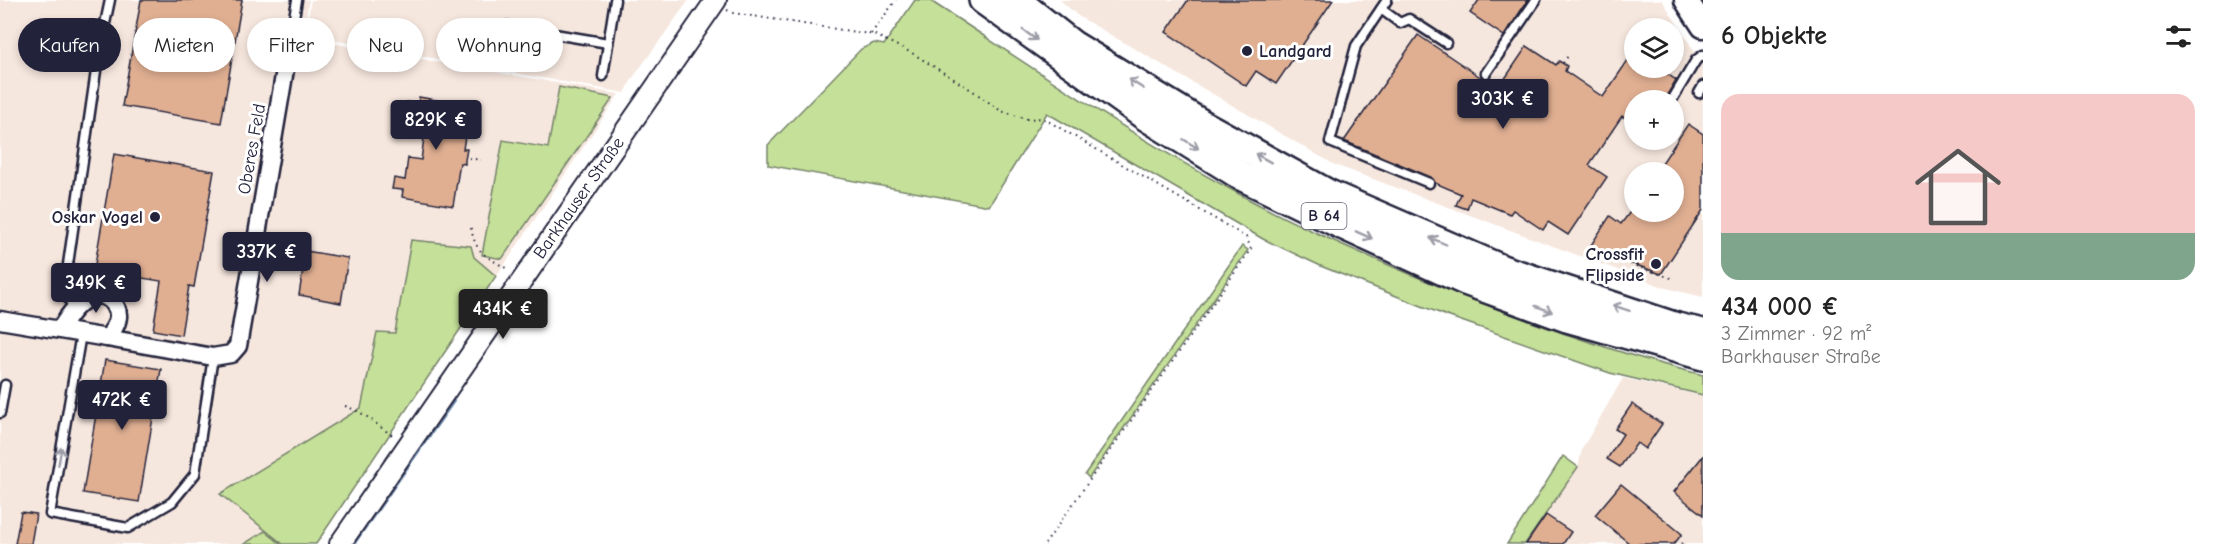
<!DOCTYPE html>
<html lang="de">
<meta charset="utf-8">
<style>
:root{--surface:#fff;--page:#f2f2f2;--text:#222;--muted:#767676;--line:#e0e0e0;--accent:#22223b}
body{margin:0;font-family:"Comic Neue",sans-serif;background:var(--page);color:var(--text);height:100vh;display:flex;flex-direction:column;font-size:22px;white-space:nowrap}
*{box-sizing:border-box;margin:0}
p{font-size:20px;color:var(--muted)}
.icon{flex:none;width:33px;height:33px;fill:none;stroke:currentColor;stroke-width:2;stroke-linecap:round;stroke-linejoin:round}
.map{position:relative;flex:1;overflow:hidden}
.details{display:flex;flex-direction:column;background:var(--surface);width:510px}
.details>*{flex:none}
.banner{position:absolute;left:18px;top:18px;width:570px;height:54px;display:flex;gap:12px}
.controls{position:absolute;left:1624px;top:18px;display:grid;gap:12px}
.controls a{display:grid;place-items:center;width:60px;height:60px;border-radius:50%;background:var(--surface);box-shadow:0 3px 9px #0003;font-size:30px}
.price{position:absolute;translate:-50% -51px;padding:0 14px;border-radius:6px;background:var(--accent);color:#fff;font-size:20px;line-height:39px;filter:drop-shadow(0 2px 3px #0008)}
.price::after{content:'';position:absolute;left:50%;top:36px;width:18px;height:14px;margin-left:-9px;background:inherit;clip-path:polygon(0 0,100% 0,50% 100%)}
.price.on{background:#222;color:#fff}
ul{padding:0;list-style:none}
li{display:grid;align-content:center;gap:12px;height:318px;padding:0 18px}
li+li{border-top:2px solid var(--line)}
li span{display:grid;place-items:center;height:186px;border-radius:18px;color:#555}
li>.icon{margin-inline-start:auto}
span .icon{width:108px;height:108px;fill:#fffc;stroke-width:1}
li b{font-size:26px}
h2{display:flex;justify-content:space-between;align-items:center;height:72px;padding:0 18px;font-size:26px}
.pill{padding:0 21px;border-radius:27px;background:var(--surface);box-shadow:0 3px 9px #0003;font-size:21px;line-height:54px}
.pill.on{background:var(--accent);color:#fff}
main{display:flex;flex:1;min-height:0}
.map>svg:first-child{display:block}
.built{fill:#f6e7de;fill-rule:evenodd}
.green{fill:#c5e098;stroke:#74816a;stroke-width:1.5}
.lines{fill:none;stroke-linecap:round;stroke-linejoin:round}
.stream{stroke:#6c8aae;stroke-width:4}
.building{fill:#e0af92;stroke:#22223b;stroke-width:1.5}
.service-casing{stroke:#22223b;stroke-width:13}
.minor-casing{stroke:#22223b;stroke-width:21}
.tertiary-casing{stroke:#22223b;stroke-width:24}
.secondary-casing{stroke:#22223b;stroke-width:27}
.trunk-casing{stroke:#22223b;stroke-width:32}
.path{stroke:#22223b;stroke-width:2;stroke-dasharray:1.5 4.5;stroke-linecap:butt}
.service{stroke:#fff;stroke-width:8}
.minor{stroke:#fff;stroke-width:16}
.tertiary{stroke:#fff;stroke-width:20}
.secondary{stroke:#fff;stroke-width:22}
.trunk{stroke:#fff;stroke-width:27}
.oneway{stroke:#9c9ca7}
.poi-dot{fill:#22223b;stroke:#fff;stroke-width:2}
.labels{text-anchor:middle;dominant-baseline:central;stroke-width:6;stroke-linejoin:round;paint-order:stroke}
.shield{fill:#fff;stroke:#646476;stroke-width:1.5}
.shield-label{font-size:16px;font-weight:bold;fill:#22223b}
.poi-label{font-size:18px;font-weight:bold;fill:#22223b;stroke:#fff;text-anchor:end}
.street-label{font-size:18px;fill:#22223b;stroke:#fff}
</style>
<main>
<div class="map">
<svg width="1703" height="544" viewBox="0 0 1703 544">
<rect width="100%" height="100%" fill="#fff"/>
<filter id="ink" filterUnits="userSpaceOnUse"><feTurbulence type="fractalNoise" baseFrequency=".0167" numOctaves="2"/><feDisplacementMap in="SourceGraphic" scale="12" xChannelSelector="R" yChannelSelector="G"/><feConvolveMatrix kernelMatrix="1 2 1 2 8 2 1 2 1" color-interpolation-filters="sRGB"/></filter>
<g filter="url(#ink)">
<g class="built">
<path d="M0,0H309L303,38L619,94L317,544H281L265,531L244,544H0ZM504,140L548,149L501,259L482,255Z"/>
<path d="M311,0H689L632,79L625,93L305,35Z"/>
<path d="M1060,0H1662L1703,65V297L1666,288L1335,165L1078,16ZM1635,28H1674V68H1635ZM1635,100H1674V140H1635ZM1635,172H1674V212H1635Z"/>
<path d="M1623,378L1703,396V544H1525L1578,467L1582,449Z"/>
</g>
<g class="green">
<path d="M915,0H929C1029,65 1127,133 1232,190C1283,219 1338,243 1391,266C1493,310 1596,348 1703,375V395L1610,373L1447,316L1323,267L1263,239L1047,113L989,206L768,165V145L861,49L874,43L884,45Z"/>
<path d="M559,87L613,98L502,259L482,255L503,140L548,148Z"/>
<path d="M411,240L471,246L474,257L496,276L316,544H283L220,494L361,408L377,332L395,333Z"/>
<path d="M1242,246L1248,250L1089,478L1085,474Z"/>
<path d="M1563,456L1578,467L1525,544H1507Z"/>
<path d="M265,531L281,544H244Z"/>
</g>
<g class="lines">
<path class="stream" d="M353,544L453,401"/>
</g>
<g class="building">
<path d="M141,0H242L221,123L122,106Z"/>
<path d="M1188,0H1333L1276,84L1256,71L1246,86L1166,32Z"/>
<path d="M1479,0H1528L1504,36L1470,13Z"/>
<path d="M1418,35L1498,89L1527,46L1556,65L1559,61L1567,66L1565,71L1603,97L1635,50V68H1658L1676,80L1664,100H1635V125L1622,116L1589,165L1607,177L1568,235L1548,222L1543,230L1513,210L1510,214L1471,198L1467,209L1456,205L1461,194L1435,183L1431,177L1344,141Z"/>
<path d="M419,97L470,106L463,149H467L465,160V164L460,163L453,206L402,197L403,190L392,189L394,178L405,180L408,158L421,160L424,138L412,136L416,114L405,112L407,102L418,104Z"/>
<path d="M1688,124L1703,134V210L1661,274L1589,248L1610,216L1621,224L1630,212H1674V172H1656Z"/>
<path d="M114,154L214,171L194,287L189,286L181,335L153,330L161,281L94,270Z"/>
<path d="M306,251L348,258L341,303L299,295Z"/>
<path d="M105,360L161,369L139,502L83,493Z"/>
<path d="M1632,404L1662,424L1645,449L1637,443L1620,467L1607,459L1623,434L1615,429Z"/>
<path d="M1703,456V515L1674,492Z"/>
<path d="M1621,484L1682,534L1674,544H1630L1595,515Z"/>
<path d="M21,512L36,514L31,544H15Z"/>
<path d="M1546,515L1571,532L1563,544H1526Z"/>
</g>
<g class="lines">
<defs>
<g id="service">
<path d="M1387,0L1356,46L1330,142L1429,183"/>
<path d="M1381,9L1400,23L1409,19L1446,43"/>
<path d="M507,26L608,43"/>
<path d="M288,52L297,0"/>
<path d="M1486,73L1536,0"/>
<path d="M603,76L615,0"/>
<path d="M1699,93L1703,86"/>
<path d="M1672,100L1696,60L1703,55"/>
<path d="M75,309L64,292L98,57L110,0"/>
<path d="M81,334L50,514L128,528L172,502L195,474L213,357"/>
<path d="M0,413L5,385"/>
</g>
<g id="minor">
<path d="M0,320L60,330C67,317 78,301 93,296C105,292 119,304 118,317C117,326 112,332 107,338L60,330"/>
<path d="M107,338L213,357L231,354L238,346L288,52"/>
</g>
<path id="tertiary" d="M340,544L716,0"/>
<path id="secondary" d="M1686,0L1703,26"/>
<g id="trunk">
<path d="M983,0L1145,116L1241,176L1344,226L1465,281L1567,318L1703,356"/>
<path d="M1016,0L1073,45L1204,125L1329,194L1502,269L1677,327L1703,333"/>
</g>
</defs>
<use href="#service" class="service-casing"/>
<use href="#minor" class="minor-casing"/>
<use href="#tertiary" class="tertiary-casing"/>
<use href="#secondary" class="secondary-casing"/>
<use href="#trunk" class="trunk-casing"/>
<g class="path">
<path d="M727,10L733,13L875,35L912,53L973,91L1001,111L1027,119L1043,118L1246,237L1251,249L1045,544"/>
<path d="M871,34L896,0"/>
<path d="M1563,63L1568,56"/>
<path d="M469,158L481,160"/>
<path d="M471,228C476,255 487,256 509,270"/>
<path d="M1613,258L1671,278"/>
<path d="M345,406C370,415 374,424 395,437"/>
<path d="M1681,544L1684,541"/>
</g>
<use href="#service" class="service"/>
<use href="#minor" class="minor"/>
<use href="#tertiary" class="tertiary"/>
<use href="#secondary" class="secondary"/>
<use href="#trunk" class="trunk"/>
</g>
<defs><path id="oneway-shaft" d="M-6 0H5M1.5-3L5.5 0L1.5 3" fill="none" stroke-width="1.6" stroke-linecap="round" stroke-linejoin="round" transform="scale(1.5)"/></defs>
<g class="oneway">
<use href="#oneway-shaft" transform="translate(1030 35) rotate(36)"/>
<use href="#oneway-shaft" transform="translate(1136 84) rotate(-148)"/>
<use href="#oneway-shaft" transform="translate(1191 144) rotate(32)"/>
<use href="#oneway-shaft" transform="translate(1263 158) rotate(-151)"/>
<use href="#oneway-shaft" transform="translate(1364 235) rotate(24)"/>
<use href="#oneway-shaft" transform="translate(1438 241) rotate(-157)"/>
<use href="#oneway-shaft" transform="translate(1621 308) rotate(-162)"/>
<use href="#oneway-shaft" transform="translate(1544 309) rotate(20)"/>
<use href="#oneway-shaft" transform="translate(60 456) rotate(-80)"/>
</g>
</g>
<g class="poi-dot">
<circle cx="1247" cy="51" r="6"/>
<circle cx="155" cy="217" r="6"/>
<circle cx="1656" cy="264" r="6"/>
</g>
<g class="labels">
<rect class="shield" x="1301.5" y="203" width="45" height="26" rx="4.5"/>
<g class="shield-label">
<text x="1324" y="216">B 64</text>
</g>
<g class="poi-label">
<text x="1259" y="51" text-anchor="start">Landgard</text>
<text x="143" y="217">Oskar Vogel</text>
<text x="1644" y="254">Crossfit<tspan x="1644" dy="21">Flipside</tspan></text>
</g>
<g class="street-label">
<text transform="translate(252 149) rotate(-80)">Oberes Feld</text>
<text transform="translate(579 198) rotate(-55)">Barkhauser Straße</text>
</g>
</g>
</svg>
<div class="controls">
<a><svg class="icon" aria-label="layers" viewBox="0 0 24 24"><path d="M12 4l9 5-9 5-9-5zM3 14l9 5 9-5"/></svg></a>
<a>+</a>
<a>−</a>
</div>
<b class="price" style="left:1503px;top:130px">303K €</b>
<b class="price" style="left:436px;top:151px">829K €</b>
<b class="price" style="left:267px;top:283px">337K €</b>
<b class="price" style="left:96px;top:314px">349K €</b>
<b class="price on" style="left:503px;top:340px">434K €</b>
<b class="price" style="left:122px;top:431px">472K €</b>
<div class="banner">
<a class="pill on">Kaufen</a>
<a class="pill">Mieten</a>
<a class="pill">Filter</a>
<a class="pill">Neu</a>
<a class="pill">Wohnung</a>
</div>
</div>
<section class="details">
<h2>6 Objekte<svg class="icon" aria-label="filters" viewBox="0 0 24 24"><path d="M4 7h16M4 17h16"/><circle cx="9" cy="7" r="2"/><circle cx="15" cy="17" r="2"/></svg></h2>
<ul>
<li><span style="background:linear-gradient(#f6c9c9 75%,#7fa58c 0)"><svg class="icon" aria-label="home" viewBox="0 0 24 24"><path d="M3 11l9-7 9 7M6 9v11h12V9"/></svg></span><div><b>434 000 €</b><p>3 Zimmer · 92 m²</p><p>Barkhauser Straße</p></div></li>
</ul>
</section>
</main>
